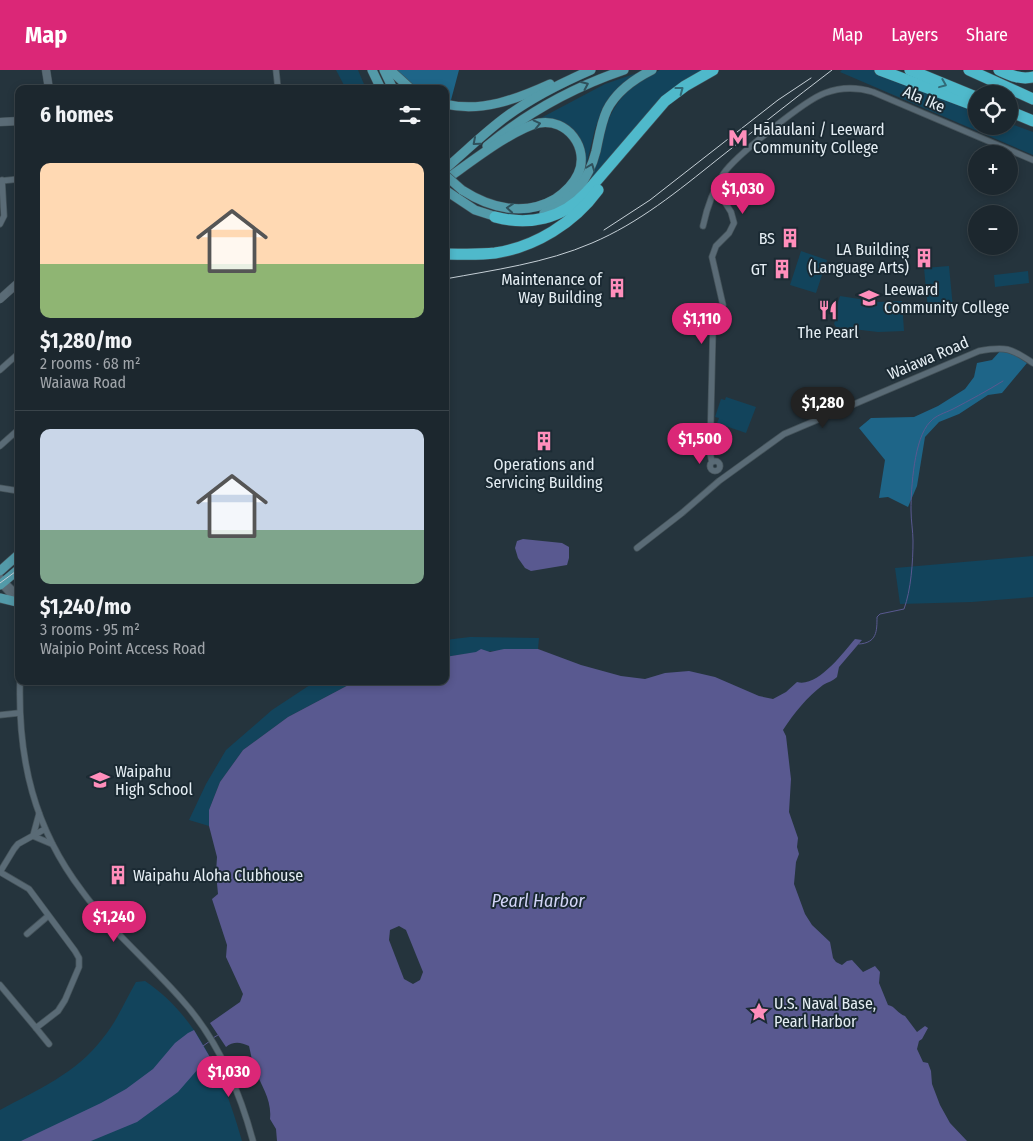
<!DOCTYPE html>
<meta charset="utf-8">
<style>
:root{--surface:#1c272e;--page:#252f36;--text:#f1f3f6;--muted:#a0a5aa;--line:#3a444a;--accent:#db2777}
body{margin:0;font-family:"Fira Sans Condensed",sans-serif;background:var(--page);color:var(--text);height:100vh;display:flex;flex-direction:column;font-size:19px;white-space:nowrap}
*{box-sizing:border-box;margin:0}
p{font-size:16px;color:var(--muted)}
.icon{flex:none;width:28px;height:28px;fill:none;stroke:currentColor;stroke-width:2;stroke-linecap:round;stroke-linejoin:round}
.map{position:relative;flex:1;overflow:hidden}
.side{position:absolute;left:15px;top:15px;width:434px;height:600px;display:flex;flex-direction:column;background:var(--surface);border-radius:10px;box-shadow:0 2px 8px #0003,0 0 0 1px var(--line)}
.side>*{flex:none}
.buttons{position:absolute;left:968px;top:15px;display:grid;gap:10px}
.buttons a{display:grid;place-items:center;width:50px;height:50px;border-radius:50%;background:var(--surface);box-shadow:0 2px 8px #0003,0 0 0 1px var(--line);font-size:25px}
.price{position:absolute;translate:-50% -42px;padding:0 11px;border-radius:18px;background:var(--accent);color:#fff;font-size:16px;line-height:32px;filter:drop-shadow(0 1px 2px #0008)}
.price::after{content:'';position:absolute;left:50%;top:30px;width:15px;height:11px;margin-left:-8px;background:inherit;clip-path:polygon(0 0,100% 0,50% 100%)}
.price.active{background:#222;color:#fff}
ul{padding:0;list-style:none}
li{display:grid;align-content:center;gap:10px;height:265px;padding:0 25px}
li+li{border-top:1px solid var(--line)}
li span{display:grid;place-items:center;height:155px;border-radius:10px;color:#555}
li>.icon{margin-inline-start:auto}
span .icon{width:90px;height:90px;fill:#fffc;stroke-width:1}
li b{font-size:21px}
h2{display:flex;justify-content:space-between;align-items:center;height:60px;padding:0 25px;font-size:21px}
header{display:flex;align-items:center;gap:30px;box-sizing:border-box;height:70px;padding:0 25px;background:var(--accent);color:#fff}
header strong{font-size:24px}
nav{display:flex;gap:28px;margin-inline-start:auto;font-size:18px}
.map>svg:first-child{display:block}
.green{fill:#12445c}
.forest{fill:#1e6588}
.water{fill:#595990}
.pier{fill:#25343d}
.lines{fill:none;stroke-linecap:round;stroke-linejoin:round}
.stream{stroke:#595990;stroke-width:1}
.minor-casing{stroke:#45535a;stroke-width:7}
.tertiary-casing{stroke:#45535a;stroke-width:9}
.primary-casing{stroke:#45535a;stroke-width:10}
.motorway-casing{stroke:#45535a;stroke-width:12}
.minor{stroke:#5a6b76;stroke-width:5.5}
.tertiary{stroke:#5a6b76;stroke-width:8}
.primary{stroke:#539aa9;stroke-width:9}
.motorway{stroke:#4fb9cb;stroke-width:11}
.rail{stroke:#c5cfd6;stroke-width:1}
.primary-bridge-casing{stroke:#45535a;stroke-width:10;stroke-linecap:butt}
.primary-bridge{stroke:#539aa9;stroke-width:9}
.oneway{stroke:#326a77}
.oneway2{stroke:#2f515c}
.labels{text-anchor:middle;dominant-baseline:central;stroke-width:4;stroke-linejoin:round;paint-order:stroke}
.street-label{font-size:16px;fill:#e5eef4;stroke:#1b2a33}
.poi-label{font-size:16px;fill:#e5eef4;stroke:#1b2a33;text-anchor:start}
.water-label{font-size:18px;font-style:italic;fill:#d3d5f7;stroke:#1b2a33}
</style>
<header>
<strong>Map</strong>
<nav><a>Map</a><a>Layers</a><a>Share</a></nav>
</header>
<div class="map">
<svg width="1033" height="1071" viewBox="0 0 1033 1071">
<rect width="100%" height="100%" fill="#25343d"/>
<g class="green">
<path d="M336,0H358L366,19H346Z"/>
<path d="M660,0H708L700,4L590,110C596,97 598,83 602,69C611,34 628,15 660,0Z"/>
<path d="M842,0H876L976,40V56H1009V53L1033,62V85L840,2Z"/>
<path d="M637,3L616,20L603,37L595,59L587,92L580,108L545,139L525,144H504L532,141L578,108L577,68L537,50L605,14Z"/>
<path d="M801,181L827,190L816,223L790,215Z"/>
<path d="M949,196L953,238L928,240L924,198Z"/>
<path d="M1028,201L1029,213L995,217L994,205Z"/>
<path d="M840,226L879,232L902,231L904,261L878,262L836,257L834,254L838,241L836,238Z"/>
<path d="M726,327L756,337L746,363L717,353L719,348L715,347L721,329L725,330Z"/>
<path d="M1033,486V527L972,532L900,534L895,498Z"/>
<path d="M470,567L539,568L538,579C506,579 477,582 445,587V570Z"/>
<path d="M316,611H356L288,647L243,680L220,712L209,740V756L189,750L206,714L226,680L272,640Z"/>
<path d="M145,911C199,947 225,1011 242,1071H0V1040C37,1020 77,1003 103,968C117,951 125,931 136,912Z"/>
</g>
<g class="forest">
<path d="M393,0H459L451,30L445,29V19C415,19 416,19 393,0Z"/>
<path d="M1001,280L1015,285L1027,293L1002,323L988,325L959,344L939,352L925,367L917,416L908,437L888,427L879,428L885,390L859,358L871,348L914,347L938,336L965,319L974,307L977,293L992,290Z"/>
</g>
<g class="water">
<path d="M523,469L562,473L569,477V488L567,495L531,501L525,498L518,488L515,478L517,471Z"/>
<path d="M855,569L862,570L839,597L837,607C833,611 828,612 823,615C807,627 794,643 783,660L786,666L791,709L789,742L798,768L797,777L799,784L796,792L794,814L805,844L812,855L830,872L833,888L836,892L842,895L847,891L852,890L863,902L875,896L880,902L879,913L888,935C895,936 898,944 905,946L917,962L925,956L928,958L922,969L919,971L917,979L923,992L928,993L931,1001L932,1014L940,1035L950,1053L967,1071H277L276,1059L270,1049C272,1030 262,1017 255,1000C252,992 251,984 249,976C241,972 233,971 226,977L210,953L240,932L243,924L226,887L227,875L212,829L218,824L216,803L217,787L209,756V740L220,712L243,680L288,647L356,611H445V587L476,582L481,579L490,582L504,579H538L581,595L621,606L645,609L665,603L689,601L715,607L759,626L773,629L786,622L797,612C817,618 843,583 855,569Z"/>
<path d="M194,960L211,989L205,991L178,1022L137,1052L91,1071H21L101,1033L126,1019L153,999L175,973L188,963Z"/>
</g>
<path class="pier" d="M399,856L406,860L423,902L420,910L413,914L404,909L389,870L390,860Z"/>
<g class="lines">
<g class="stream">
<path d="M859,574C877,573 877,561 877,547L880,544L904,539C911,520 913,492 913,471C913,461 911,451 911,440C911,418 914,368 930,352C936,345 945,343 953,339C970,330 987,321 1003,311"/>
<path d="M213,968L218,965"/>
<path d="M203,976L210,971"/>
</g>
<defs>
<g id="minor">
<path d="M276,0L278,19"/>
<path d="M0,111L19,109"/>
<path d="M0,154L4,146L2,110"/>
<path d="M703,156C707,137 713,120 724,103C736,86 805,30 825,23C841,17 857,17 873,22L1033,90"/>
<path d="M0,300L19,283"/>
<path d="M0,376L19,359"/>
<circle cx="715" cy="396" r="5"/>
<path d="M712,392L710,383L713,255L723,235L712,187L716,176L729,163L734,153L731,142L716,118"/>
<path d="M0,418L19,421"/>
<path d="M637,478L682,443L719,411L784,364L979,281C1005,276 1011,278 1033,293"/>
<path d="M0,507L19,526"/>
<path d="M1,514L16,531"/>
<path d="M20,611C18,690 34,758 82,821C111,861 150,893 182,930C218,970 239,1019 253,1071"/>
<path d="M0,645L19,643"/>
<path d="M39,744L33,766L52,774"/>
<path d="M0,802L14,779L18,774L45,759"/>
<path d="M27,864L48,846"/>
<path d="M0,915L36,958L58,941L65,930L79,897V888L75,881L29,819L0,802"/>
<path d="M36,958L49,974"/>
</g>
<g id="tertiary">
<path d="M46,0L49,19"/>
<path d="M0,52L19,51"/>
<path d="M0,229L19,212"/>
</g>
<g id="primary">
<path d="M372,0L381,19"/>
<path d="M384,0L393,19"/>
<path d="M390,0L411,19"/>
<path d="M445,34C481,43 517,29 550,14"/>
<path d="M487,76C528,42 574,17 624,0"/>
<path d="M445,99C465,82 485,62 507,46C533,27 561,13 591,0"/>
<path d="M451,106C472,91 515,58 539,53C567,48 590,78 578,104C573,115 564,123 555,129C524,147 490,138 462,120"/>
<path d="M445,120L475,140L500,148"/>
<path d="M544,143C572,133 589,109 596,81C599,67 601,53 607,40C616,22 634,9 652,0"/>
<path d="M0,501L19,484"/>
<path d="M0,515L19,499"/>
<path d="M0,528L17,532"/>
</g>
<g id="motorway">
<path d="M880,0L976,36"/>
<path d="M910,0L976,27"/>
<path d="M969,0L1033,29"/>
<path d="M999,0C1010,5 1020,10 1033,7"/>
<path d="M1009,41L1033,51"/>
<path d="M495,147C529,156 562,149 586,123L665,31L685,16L713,0"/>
<path d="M445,184C462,184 478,185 495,183C535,177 574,153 598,120"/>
</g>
</defs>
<use href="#minor" class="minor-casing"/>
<use href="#tertiary" class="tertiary-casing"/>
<use href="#primary" class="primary-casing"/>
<use href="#motorway" class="motorway-casing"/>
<use href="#minor" class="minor"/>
<use href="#tertiary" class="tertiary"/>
<use href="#primary" class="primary"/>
<use href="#motorway" class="motorway"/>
<g class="rail">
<path d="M604,160L650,130L778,30L811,8"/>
<path d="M445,209C494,200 546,193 592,173C639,153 678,121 718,89C756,59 794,29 832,0"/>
<path d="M0,513L19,499"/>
</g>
<defs>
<path id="primary-bridge" d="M445,105L462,120"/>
</defs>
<use href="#primary-bridge" class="primary-bridge-casing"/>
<use href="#primary-bridge" class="primary-bridge"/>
</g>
<defs><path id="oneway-chevron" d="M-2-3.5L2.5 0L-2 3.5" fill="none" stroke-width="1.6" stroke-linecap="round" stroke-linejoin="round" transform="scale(1.25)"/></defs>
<g class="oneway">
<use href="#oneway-chevron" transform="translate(943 14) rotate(22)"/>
<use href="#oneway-chevron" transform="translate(680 20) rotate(-37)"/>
</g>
<g class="oneway2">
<use href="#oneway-chevron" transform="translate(585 15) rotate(-24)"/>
<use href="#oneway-chevron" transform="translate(537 54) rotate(-13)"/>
<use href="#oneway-chevron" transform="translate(476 72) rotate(139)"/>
<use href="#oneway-chevron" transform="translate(591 97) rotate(-69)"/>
<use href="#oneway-chevron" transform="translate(510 138) rotate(-175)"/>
</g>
<defs>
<symbol id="metro-bare" viewBox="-9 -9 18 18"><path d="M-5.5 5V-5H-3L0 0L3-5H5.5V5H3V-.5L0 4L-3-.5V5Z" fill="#ff8ebb" stroke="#1b2a33" stroke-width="2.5" paint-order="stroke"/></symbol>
<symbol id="building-bare" viewBox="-9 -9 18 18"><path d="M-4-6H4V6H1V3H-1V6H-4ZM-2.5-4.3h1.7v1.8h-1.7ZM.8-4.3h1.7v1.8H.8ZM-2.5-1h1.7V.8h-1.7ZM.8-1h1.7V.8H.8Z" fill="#ff8ebb" stroke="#1b2a33" stroke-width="2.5" paint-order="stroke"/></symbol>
<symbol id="university-bare" viewBox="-9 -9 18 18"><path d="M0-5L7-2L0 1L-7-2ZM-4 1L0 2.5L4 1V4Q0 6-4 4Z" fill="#ff8ebb" stroke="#1b2a33" stroke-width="2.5" paint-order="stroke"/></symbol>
<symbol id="restaurant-bare" viewBox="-9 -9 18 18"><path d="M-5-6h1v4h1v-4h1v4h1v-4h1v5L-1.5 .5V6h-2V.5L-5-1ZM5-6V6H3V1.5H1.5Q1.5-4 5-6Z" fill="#ff8ebb" stroke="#1b2a33" stroke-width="2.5" paint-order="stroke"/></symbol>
<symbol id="school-bare" viewBox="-9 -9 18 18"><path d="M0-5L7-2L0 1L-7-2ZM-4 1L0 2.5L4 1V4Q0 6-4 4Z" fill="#ff8ebb" stroke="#1b2a33" stroke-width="2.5" paint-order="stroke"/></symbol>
<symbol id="sight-bare" viewBox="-9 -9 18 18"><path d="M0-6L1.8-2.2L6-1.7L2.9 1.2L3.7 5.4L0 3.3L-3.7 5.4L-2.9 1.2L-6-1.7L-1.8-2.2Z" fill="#ff8ebb" stroke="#1b2a33" stroke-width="2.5" paint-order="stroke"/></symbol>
</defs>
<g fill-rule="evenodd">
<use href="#metro-bare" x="724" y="54" width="28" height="28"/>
<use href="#building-bare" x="776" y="154" width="28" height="28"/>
<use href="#building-bare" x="910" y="174" width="28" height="28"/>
<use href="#building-bare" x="768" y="185" width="28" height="28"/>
<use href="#building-bare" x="603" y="204" width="28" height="28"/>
<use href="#university-bare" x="855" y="214" width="28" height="28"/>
<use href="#restaurant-bare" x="814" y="226" width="28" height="28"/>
<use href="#building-bare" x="530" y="357" width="28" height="28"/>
<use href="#school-bare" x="86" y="696" width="28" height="28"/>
<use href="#building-bare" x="104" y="791" width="28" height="28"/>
<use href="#sight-bare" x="745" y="928" width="28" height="28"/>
</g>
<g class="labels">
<g class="street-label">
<text transform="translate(924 29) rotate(23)">Ala Ike</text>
<text transform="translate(928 288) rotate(-23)">Waiawa Road</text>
</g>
<g class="poi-label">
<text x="753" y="59">Hālaulani / Leeward<tspan x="753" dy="18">Community College</tspan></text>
<text x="775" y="168" text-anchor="end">BS</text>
<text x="909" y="179" text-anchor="end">LA Building<tspan x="909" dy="18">(Language Arts)</tspan></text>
<text x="767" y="199" text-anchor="end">GT</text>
<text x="602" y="209" text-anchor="end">Maintenance of<tspan x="602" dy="18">Way Building</tspan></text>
<text x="884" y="219">Leeward<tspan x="884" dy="18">Community College</tspan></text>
<text x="828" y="262" text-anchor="middle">The Pearl</text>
<text x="544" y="394" text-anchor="middle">Operations and<tspan x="544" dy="18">Servicing Building</tspan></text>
<text x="115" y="701">Waipahu<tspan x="115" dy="18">High School</tspan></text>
<text x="133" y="805">Waipahu Aloha Clubhouse</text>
<text x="774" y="933">U.S. Naval Base,<tspan x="774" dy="18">Pearl Harbor</tspan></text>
</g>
<g class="water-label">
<text x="538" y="831">Pearl Harbor</text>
</g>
</g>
</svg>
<div class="buttons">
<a><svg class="icon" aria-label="locate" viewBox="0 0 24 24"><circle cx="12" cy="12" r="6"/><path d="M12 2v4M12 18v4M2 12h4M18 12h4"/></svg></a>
<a>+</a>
<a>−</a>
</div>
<b class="price" style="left:743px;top:145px">$1,030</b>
<b class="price" style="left:702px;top:275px">$1,110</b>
<b class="price active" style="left:823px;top:359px">$1,280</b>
<b class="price" style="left:700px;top:395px">$1,500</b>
<b class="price" style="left:114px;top:873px">$1,240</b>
<b class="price" style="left:229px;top:1028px">$1,030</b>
<section class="side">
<h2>6 homes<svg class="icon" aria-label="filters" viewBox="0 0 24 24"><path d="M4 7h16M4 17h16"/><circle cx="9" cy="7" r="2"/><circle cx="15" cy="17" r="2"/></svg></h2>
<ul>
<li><span style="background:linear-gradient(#ffd9b3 65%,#8fb573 0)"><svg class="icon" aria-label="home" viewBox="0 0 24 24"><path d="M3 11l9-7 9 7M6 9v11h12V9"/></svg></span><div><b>$1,280/mo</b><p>2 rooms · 68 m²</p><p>Waiawa Road</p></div></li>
<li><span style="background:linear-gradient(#c9d6e8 65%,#7fa58c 0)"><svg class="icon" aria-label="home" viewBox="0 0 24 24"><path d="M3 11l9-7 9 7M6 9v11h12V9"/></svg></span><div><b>$1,240/mo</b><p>3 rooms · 95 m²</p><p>Waipio Point Access Road</p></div></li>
</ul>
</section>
</div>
